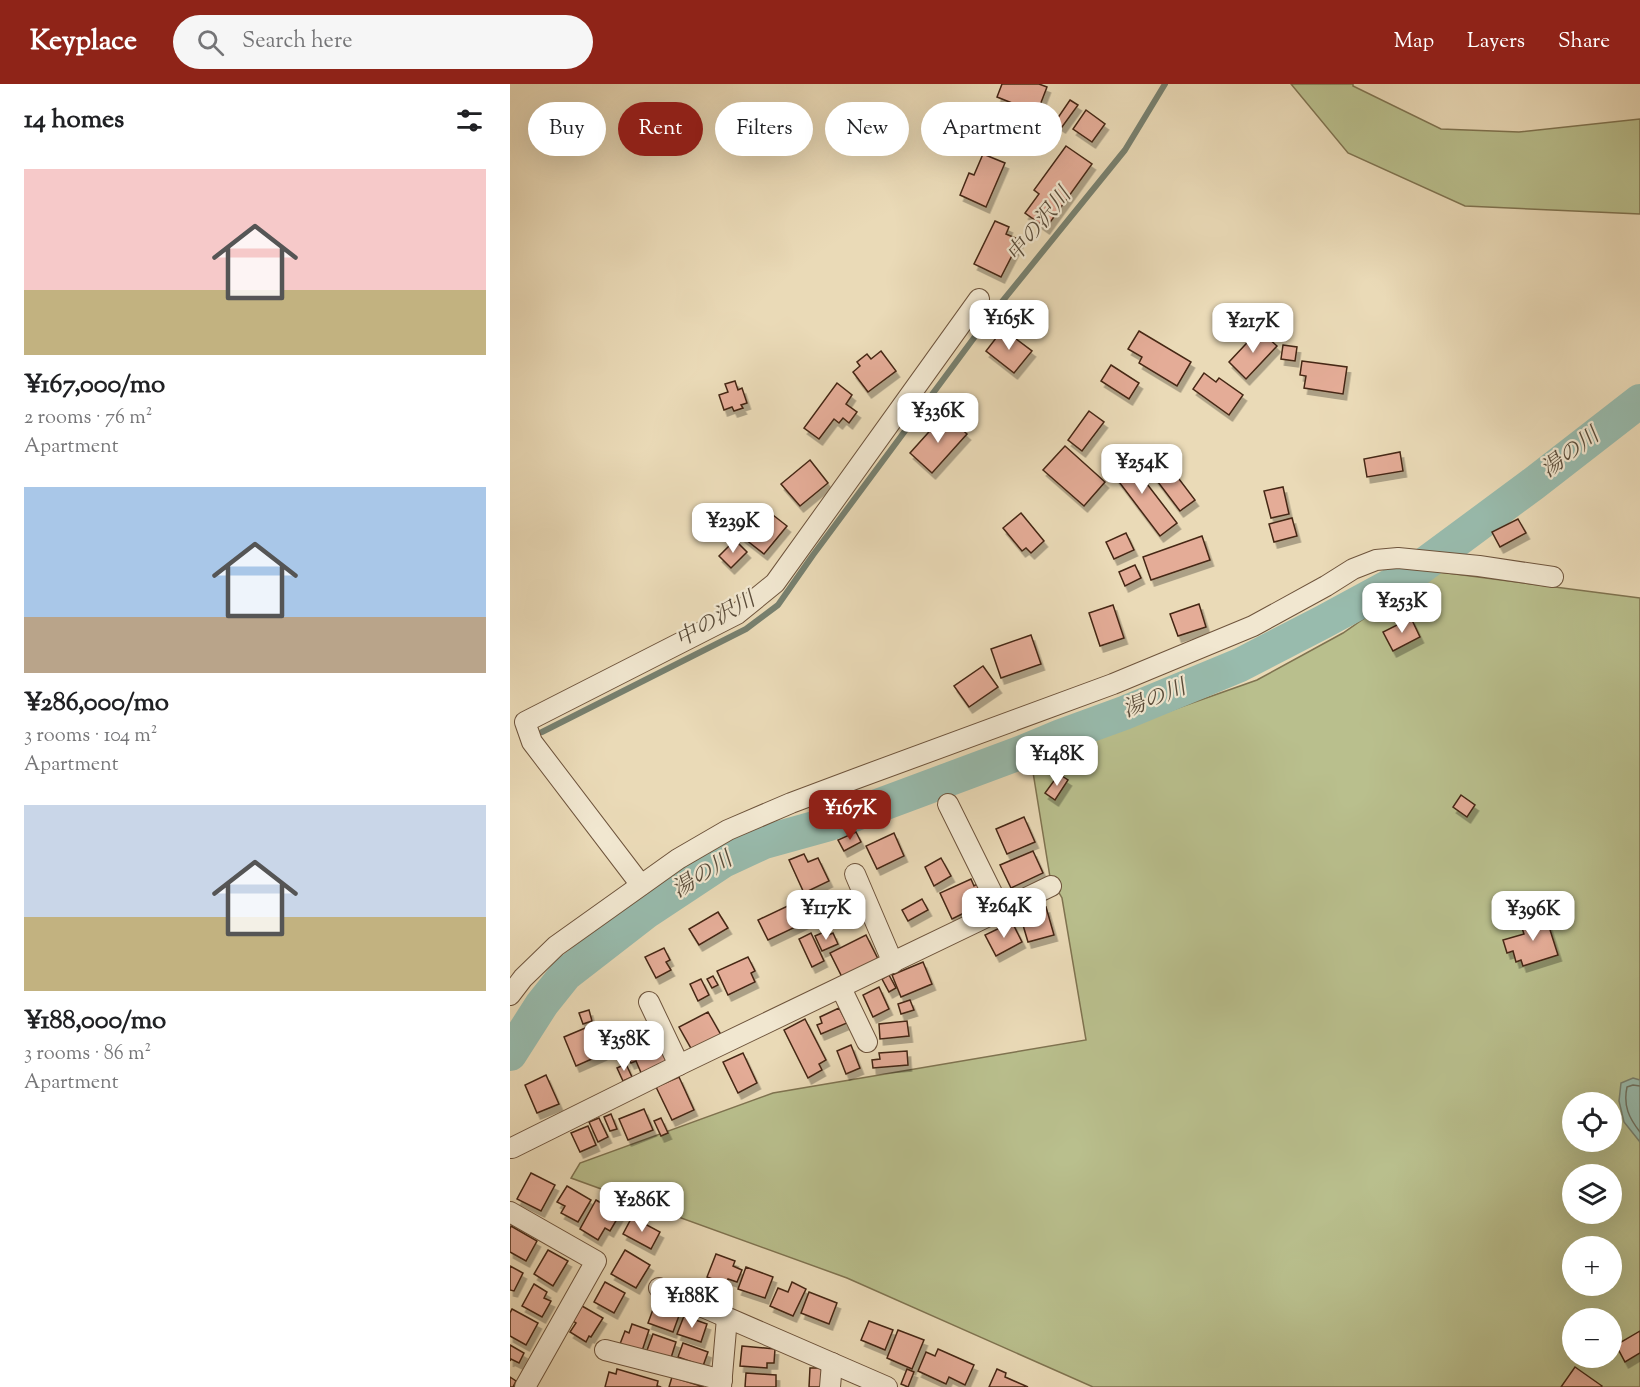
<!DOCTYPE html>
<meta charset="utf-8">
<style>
:root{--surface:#fff;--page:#f6f6f6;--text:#202124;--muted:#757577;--accent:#8f2418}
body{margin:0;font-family:"Sorts Mill Goudy","Noto Serif JP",serif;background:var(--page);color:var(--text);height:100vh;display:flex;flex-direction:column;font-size:22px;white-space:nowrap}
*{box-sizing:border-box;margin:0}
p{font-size:20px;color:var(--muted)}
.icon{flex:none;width:33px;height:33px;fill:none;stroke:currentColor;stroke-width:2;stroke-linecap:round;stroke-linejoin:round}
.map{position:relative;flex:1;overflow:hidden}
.side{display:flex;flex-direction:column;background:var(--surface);width:510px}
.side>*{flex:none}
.hud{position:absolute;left:18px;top:18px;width:570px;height:54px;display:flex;gap:12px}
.fabs{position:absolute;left:1052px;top:1008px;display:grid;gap:12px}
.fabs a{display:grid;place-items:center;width:60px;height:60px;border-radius:50%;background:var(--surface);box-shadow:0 6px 24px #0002;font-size:30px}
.price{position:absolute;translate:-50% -51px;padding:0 14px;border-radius:12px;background:#fff;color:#222;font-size:20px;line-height:39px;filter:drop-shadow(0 2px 3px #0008)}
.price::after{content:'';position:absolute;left:50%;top:36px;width:18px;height:14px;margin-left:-9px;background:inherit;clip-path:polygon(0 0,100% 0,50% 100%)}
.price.on{background:var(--accent);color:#fff}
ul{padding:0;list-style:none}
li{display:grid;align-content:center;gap:12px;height:318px;padding:0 24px}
li span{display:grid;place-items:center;height:186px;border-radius:0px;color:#555}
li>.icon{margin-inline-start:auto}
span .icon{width:108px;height:108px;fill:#fffc;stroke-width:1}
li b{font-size:26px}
h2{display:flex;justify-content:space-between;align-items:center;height:72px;padding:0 24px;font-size:26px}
.tag{padding:0 21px;border-radius:27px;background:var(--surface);box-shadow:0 6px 24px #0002;font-size:21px;line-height:54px}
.tag.on{background:var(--accent);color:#fff}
header{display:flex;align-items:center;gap:36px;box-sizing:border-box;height:84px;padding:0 30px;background:var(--accent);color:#fff}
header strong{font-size:28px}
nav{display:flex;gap:33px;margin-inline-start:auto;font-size:21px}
.search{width:420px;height:54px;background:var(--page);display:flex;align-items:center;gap:15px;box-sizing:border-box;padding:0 21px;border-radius:33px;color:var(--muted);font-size:22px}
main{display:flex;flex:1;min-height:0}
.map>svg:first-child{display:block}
.green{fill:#b9bf8d;stroke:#7f7350;stroke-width:1.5;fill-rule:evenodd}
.water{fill:#98bbad;stroke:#77806f;stroke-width:1.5}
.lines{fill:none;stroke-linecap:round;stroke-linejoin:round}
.shore{stroke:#6e7160;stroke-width:1.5}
.stream{stroke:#77806f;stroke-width:6}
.river{stroke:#98bbad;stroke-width:34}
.building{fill:#e4ac97;stroke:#452713;stroke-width:1.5;filter:url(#shadow)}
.street-casing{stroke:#6e543c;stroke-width:22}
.street{stroke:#f1e7d0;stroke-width:20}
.labels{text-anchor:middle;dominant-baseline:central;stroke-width:4.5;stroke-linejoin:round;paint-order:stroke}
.water-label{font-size:22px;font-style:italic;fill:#5a4c3a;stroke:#f1e7d0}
</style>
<header>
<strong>Keyplace</strong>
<div class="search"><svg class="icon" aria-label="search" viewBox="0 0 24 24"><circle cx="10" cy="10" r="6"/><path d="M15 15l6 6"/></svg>Search here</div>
<nav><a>Map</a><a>Layers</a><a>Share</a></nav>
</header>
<main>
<section class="side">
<h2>14 homes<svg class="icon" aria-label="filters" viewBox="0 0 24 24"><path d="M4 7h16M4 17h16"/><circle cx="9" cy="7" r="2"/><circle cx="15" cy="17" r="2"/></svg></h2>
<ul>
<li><span style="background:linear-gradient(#f6c9c9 65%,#c2b280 0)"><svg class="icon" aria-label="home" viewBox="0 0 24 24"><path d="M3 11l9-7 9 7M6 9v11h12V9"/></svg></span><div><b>¥167,000/mo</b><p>2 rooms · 76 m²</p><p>Apartment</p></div></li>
<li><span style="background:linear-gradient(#a9c7e8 70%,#b9a48a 0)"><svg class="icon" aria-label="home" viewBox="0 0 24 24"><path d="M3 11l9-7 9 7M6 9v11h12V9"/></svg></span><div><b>¥286,000/mo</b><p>3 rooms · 104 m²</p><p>Apartment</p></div></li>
<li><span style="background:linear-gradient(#c9d6e8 60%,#c2b280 0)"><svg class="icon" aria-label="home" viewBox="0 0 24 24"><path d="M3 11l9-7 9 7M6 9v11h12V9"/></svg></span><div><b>¥188,000/mo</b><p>3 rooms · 86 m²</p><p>Apartment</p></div></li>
</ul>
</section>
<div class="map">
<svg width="1130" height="1303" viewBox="0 0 1130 1303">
<defs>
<filter id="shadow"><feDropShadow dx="3.5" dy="6" stdDeviation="0" flood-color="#0004"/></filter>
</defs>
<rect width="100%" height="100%" fill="#eadab7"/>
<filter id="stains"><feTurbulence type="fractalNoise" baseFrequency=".00333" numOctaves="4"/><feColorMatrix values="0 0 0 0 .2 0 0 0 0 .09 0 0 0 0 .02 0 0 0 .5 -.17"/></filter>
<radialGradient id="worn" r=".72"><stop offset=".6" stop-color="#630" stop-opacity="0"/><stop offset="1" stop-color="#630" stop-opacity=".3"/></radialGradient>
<g class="green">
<path d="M781,0H843V2L931,45L1009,48L1130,35V130L955,122L838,69Z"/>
<path d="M922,487L1130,514V1303H583L337,1194L61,1094L70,1079L263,1009L576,956L552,814L540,793L521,676L747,596L833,549ZM1062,1018H1101V1058H1062ZM1062,1090H1101V1130H1062ZM1062,1162H1101V1202H1062ZM1062,1234H1101V1274H1062Z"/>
</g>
<path class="water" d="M1123,994L1130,996V1058L1114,1038L1109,1017L1111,999Z"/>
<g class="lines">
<path class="shore" d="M1130,1002L1123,1001L1117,1003C1113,1022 1119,1034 1130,1048"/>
<path class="stream" d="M32,648L236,545L268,521L303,471L478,235L615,66L655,0"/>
<path class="river" d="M0,970L32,920L56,890L136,828L213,777L254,758L319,740L515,667L551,652L614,629L730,581L813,538L900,491L1023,400L1130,317"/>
</g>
<g class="building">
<path d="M492,0H529L537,3L527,29L487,13Z"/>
<path d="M560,16L568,21L552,43L545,38Z"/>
<path d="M576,26L595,40L582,58L563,45Z"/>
<path d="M556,62L582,80L536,144L515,129L529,110L524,106Z"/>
<path d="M473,70L495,79L476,123L450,111L459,89L464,91Z"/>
<path d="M485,137L499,143L496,150L510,156L491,193L464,180Z"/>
<path d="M493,245L522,267L504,289L476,267Z"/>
<path d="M749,246L767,262L736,295L719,278Z"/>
<path d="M629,247L681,278L667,302L629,279L632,273L618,265Z"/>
<path d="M773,261L787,263L785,277L771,275Z"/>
<path d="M371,267L386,287L358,308L343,288L350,282L347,278L357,270L361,275Z"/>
<path d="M792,277L837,283L833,310L794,304L796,292L790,291Z"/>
<path d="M601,281L629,299L619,315L591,297Z"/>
<path d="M694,289L706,298L709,294L733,311L719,331L683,305Z"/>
<path d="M225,297L228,306L232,304L237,319L231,321L233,324L224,327L222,323L214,326L209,311L218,308L215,300Z"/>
<path d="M327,299L342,311L336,320L347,328L339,339L333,334L329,339L324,335L309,355L294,344Z"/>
<path d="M579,327L594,338L572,367L558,356Z"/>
<path d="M435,330L457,350L422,389L400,369Z"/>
<path d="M555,362L595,398L574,422L533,386Z"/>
<path d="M644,362L685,416L670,427L629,373Z"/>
<path d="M890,368L893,387L857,393L854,375Z"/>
<path d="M614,370L667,439L650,452L597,382Z"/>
<path d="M300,376L318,399L290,422L271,400Z"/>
<path d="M773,403L779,430L761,434L754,407Z"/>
<path d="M254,424L277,442L254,470L231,452Z"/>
<path d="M511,429L534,457L521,469L516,464L512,467L493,444Z"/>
<path d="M782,434L787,452L764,458L759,440Z"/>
<path d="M1008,435L1016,449L990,463L982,448Z"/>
<path d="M616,449L624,466L604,475L596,458Z"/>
<path d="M692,452L700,476L641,496L633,473Z"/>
<path d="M225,456L237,468L221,484L209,472Z"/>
<path d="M625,481L631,494L615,502L609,488Z"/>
<path d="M689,520L696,543L668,552L660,530Z"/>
<path d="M603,521L614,554L590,562L579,529Z"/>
<path d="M901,534L910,553L883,567L873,548Z"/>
<path d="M521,551L531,580L491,594L481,565Z"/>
<path d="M473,582L488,603L459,623L444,602Z"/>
<path d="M549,690L558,696L545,716L535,709Z"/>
<path d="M951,711L965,721L957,733L943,723Z"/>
<path d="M514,733L525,758L497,770L486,745Z"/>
<path d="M346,748L351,758L334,767L328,756Z"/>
<path d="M384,749L394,772L367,785L356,762Z"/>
<path d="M523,767L533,789L501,804L490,781Z"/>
<path d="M294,770L298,778L308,774L319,797L294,809L279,776Z"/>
<path d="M431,774L441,792L424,802L415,783Z"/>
<path d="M461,795L464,802L467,800L474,816L455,825L456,828L442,835L430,809Z"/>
<path d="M412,815L418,826L398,837L392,826Z"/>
<path d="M284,819L294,839L258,856L248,836Z"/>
<path d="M536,823L544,851L518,858L510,831Z"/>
<path d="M208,828L218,844L189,861L179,845Z"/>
<path d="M1035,830L1048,871L1013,882L1011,876L1006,878L1003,867L997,869L993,856L1014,850L1010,838Z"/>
<path d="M502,838L512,858L486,872L475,851Z"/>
<path d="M314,848L316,852L323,849L328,860L312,867L305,852Z"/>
<path d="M301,849L314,877L302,883L289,855Z"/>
<path d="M356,851L368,875L332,893L320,869Z"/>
<path d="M154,864L160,876L156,878L161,886L146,894L135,873Z"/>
<path d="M238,873L245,887L241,889L245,898L218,911L207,887Z"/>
<path d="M413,878L422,900L391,913L382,891Z"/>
<path d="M379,891L386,904L379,908L372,895Z"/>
<path d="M203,892L208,901L202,904L197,895Z"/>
<path d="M191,895L199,911L188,917L180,900Z"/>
<path d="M369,903L379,925L363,933L353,911Z"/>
<path d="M400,916L404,926L391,930L388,920Z"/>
<path d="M329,924L337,939L311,950L307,941L312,939L310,933Z"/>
<path d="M79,926L82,937L73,940L69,929Z"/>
<path d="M198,928L211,951L182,966L169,943Z"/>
<path d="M295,935L316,976L309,980L312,986L298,994L274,946Z"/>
<path d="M397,937L399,952L370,955L369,940Z"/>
<path d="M80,942L93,970L66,982L54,953Z"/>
<path d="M146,949L159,979L132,991L126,977L121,979L114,964Z"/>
<path d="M341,961L350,984L336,990L327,967Z"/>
<path d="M397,967L398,981L363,984L362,976L370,975L369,969Z"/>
<path d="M233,969L247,999L228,1009L213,978Z"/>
<path d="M116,980L122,993L113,997L107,984Z"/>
<path d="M36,991L49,1020L27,1029L15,1001Z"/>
<path d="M169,993L184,1026L162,1036L146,1003Z"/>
<path d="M134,1025L143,1046L118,1056L109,1035Z"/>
<path d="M101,1030L107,1045L100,1047L94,1033Z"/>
<path d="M89,1034L98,1053L88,1058L79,1038Z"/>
<path d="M151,1034L158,1049L151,1052L144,1037Z"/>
<path d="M78,1042L86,1061L70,1068L61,1049Z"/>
<path d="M21,1089L45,1101L31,1127L7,1115Z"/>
<path d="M57,1102L81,1116L68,1138L51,1129L55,1122L47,1118Z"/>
<path d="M86,1116L110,1130L100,1147L95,1144L88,1156L70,1145Z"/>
<path d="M122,1133L150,1148L141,1165L113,1150Z"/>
<path d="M1,1142L27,1157L16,1177L0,1168V1145Z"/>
<path d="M38,1166L58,1177L43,1202L24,1190Z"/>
<path d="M115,1166L140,1181L126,1204L101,1190Z"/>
<path d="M206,1170L225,1177L223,1182L232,1186L227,1198L218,1195L216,1200L197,1193Z"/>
<path d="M0,1182L13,1189L4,1207L0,1206Z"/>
<path d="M236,1183L263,1193L255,1214L228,1205Z"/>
<path d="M95,1198L115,1209L104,1229L84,1218Z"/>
<path d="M282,1198L296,1205L283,1232L260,1222L268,1204L278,1208Z"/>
<path d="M24,1200L37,1208L34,1214L41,1217L32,1233L12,1222Z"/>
<path d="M299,1208L327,1219L319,1240L291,1229Z"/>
<path d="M145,1220L170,1229L163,1248L138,1239Z"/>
<path d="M72,1222L93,1234L81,1253L79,1252L76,1258L60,1248L66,1239L63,1237Z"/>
<path d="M2,1225L28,1239L16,1261L0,1252V1229Z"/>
<path d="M174,1232L197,1240L191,1258L167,1250Z"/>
<path d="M359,1237L383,1246L375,1266L351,1256Z"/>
<path d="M122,1240L139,1246L132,1267L110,1260L115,1247L119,1249Z"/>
<path d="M388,1246L414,1256L402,1285L377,1274Z"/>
<path d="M1130,1247V1269L1115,1278L1106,1261Z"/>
<path d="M143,1250L166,1258L160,1277L136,1269Z"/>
<path d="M173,1259L198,1268L193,1282L168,1273Z"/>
<path d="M0,1261L14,1269L9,1279L1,1275L0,1277Z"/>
<path d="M232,1262L265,1265L264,1279H257V1284L230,1282Z"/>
<path d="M428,1265L464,1281L455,1301L439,1293L436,1300L408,1287L416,1268L425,1272Z"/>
<path d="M1065,1283L1092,1302L1091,1303H1051Z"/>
<path d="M300,1284H314L313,1303H299Z"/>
<path d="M107,1285L148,1297L147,1302L151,1303H95L99,1288L106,1290Z"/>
<path d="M397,1285L404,1288L398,1303L391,1300Z"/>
<path d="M487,1285L496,1289L495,1293L518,1303H479Z"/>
<path d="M236,1289L266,1291V1303H235Z"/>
<path d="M0,1293L6,1297L3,1303H0Z"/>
<path d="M162,1293L194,1303H159Z"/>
</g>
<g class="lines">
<defs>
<g id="street">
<path d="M438,720L491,827"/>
<path d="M345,790L383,879"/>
<path d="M131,801L22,658L15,638L227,530L265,499L469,215"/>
<path d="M331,904L357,958"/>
<path d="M0,911L13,894L46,862L168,775L218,746L281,719L345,695L603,600L743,542L816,502L843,485L866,476L888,474L969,482L1043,493"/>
<path d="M139,918L169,981"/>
<path d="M0,1064H2L169,981L541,802"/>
<path d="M0,1128L86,1177L15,1303"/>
<path d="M149,1204L377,1303"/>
<path d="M95,1266L212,1296"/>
<path d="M211,1303L217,1234"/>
<path d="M320,1303L322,1279"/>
</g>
</defs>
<use href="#street" class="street-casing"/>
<use href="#street" class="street"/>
</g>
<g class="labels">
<g class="water-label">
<text transform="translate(530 142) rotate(-51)">中の沢川</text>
<text transform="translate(1061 370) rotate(-37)">湯の川</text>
<text transform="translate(206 537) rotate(-30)">中の沢川</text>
<text transform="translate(645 616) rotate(-22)">湯の川</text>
<text transform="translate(193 792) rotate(-32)">湯の川</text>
</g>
</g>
<rect width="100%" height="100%" filter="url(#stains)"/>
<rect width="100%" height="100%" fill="url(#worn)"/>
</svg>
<div class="fabs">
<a><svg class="icon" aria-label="locate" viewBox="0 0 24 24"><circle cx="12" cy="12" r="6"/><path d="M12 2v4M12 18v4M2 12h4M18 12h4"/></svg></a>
<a><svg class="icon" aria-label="layers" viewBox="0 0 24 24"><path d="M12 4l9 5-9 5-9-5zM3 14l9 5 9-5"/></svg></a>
<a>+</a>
<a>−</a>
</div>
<b class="price" style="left:499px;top:267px">¥165K</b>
<b class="price" style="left:743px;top:270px">¥217K</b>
<b class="price" style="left:428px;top:360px">¥336K</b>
<b class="price" style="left:632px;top:411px">¥254K</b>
<b class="price" style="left:223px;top:470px">¥239K</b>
<b class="price" style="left:892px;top:550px">¥253K</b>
<b class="price" style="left:547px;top:703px">¥148K</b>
<b class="price on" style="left:340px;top:757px">¥167K</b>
<b class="price" style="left:494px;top:855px">¥264K</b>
<b class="price" style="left:316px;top:857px">¥117K</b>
<b class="price" style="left:1023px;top:858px">¥396K</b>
<b class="price" style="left:114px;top:988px">¥358K</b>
<b class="price" style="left:132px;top:1149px">¥286K</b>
<b class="price" style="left:182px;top:1245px">¥188K</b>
<div class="hud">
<a class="tag">Buy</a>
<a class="tag on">Rent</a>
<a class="tag">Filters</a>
<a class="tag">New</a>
<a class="tag">Apartment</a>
</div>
</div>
</main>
